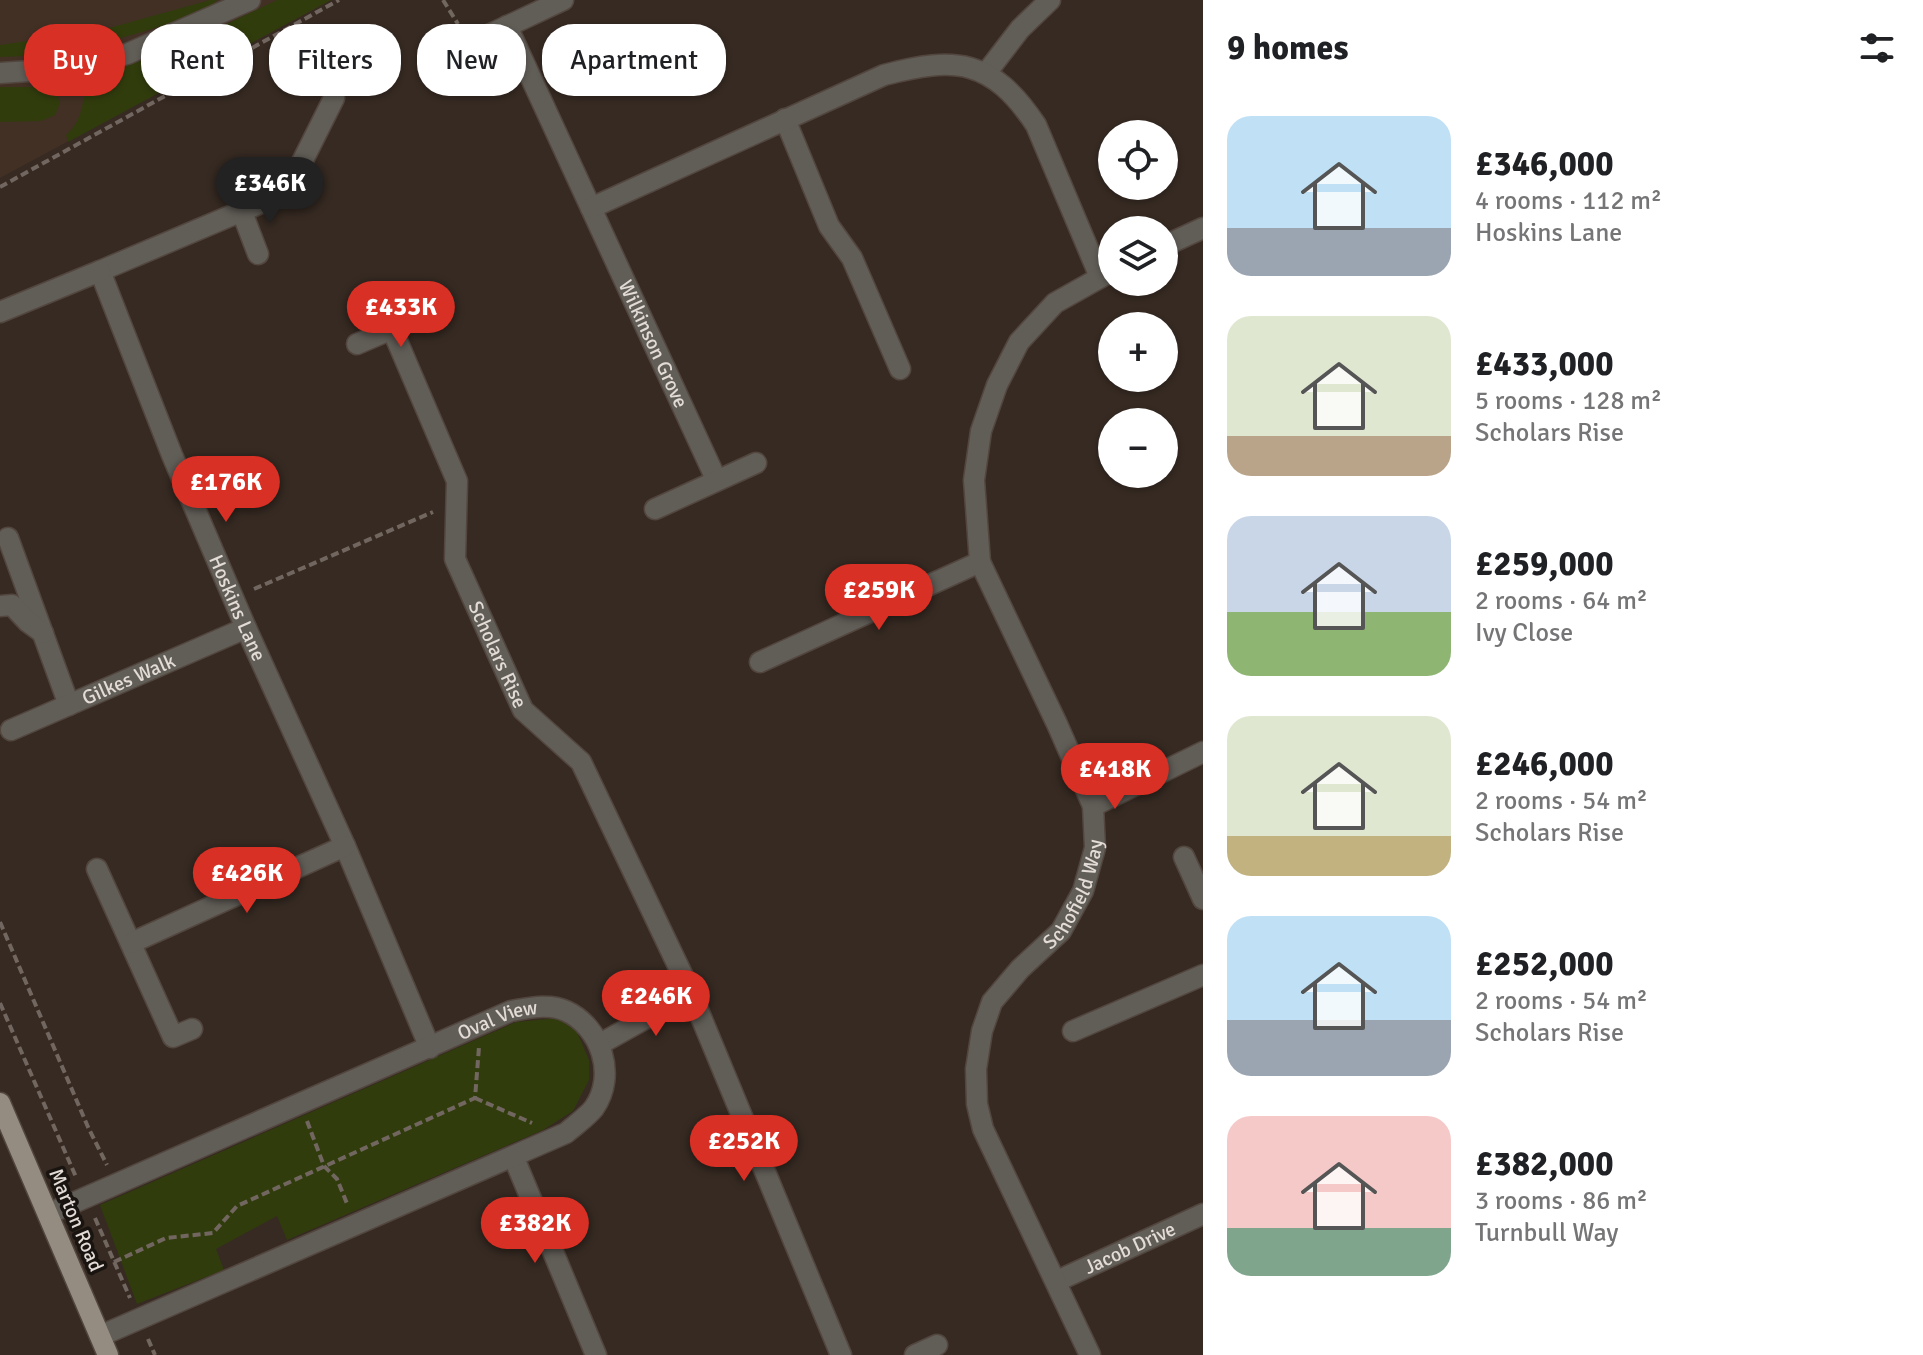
<!DOCTYPE html>
<meta charset="utf-8">
<style>
:root{--surface:#fff;--page:#f2f2f2;--text:#202124;--muted:#757577;--accent:#d93025}
body{margin:0;font-family:Signika,sans-serif;background:var(--page);color:var(--text);height:100vh;display:flex;flex-direction:column;font-size:30px;white-space:nowrap}
*{box-sizing:border-box;margin:0}
p{font-size:26px;color:var(--muted)}
.icon{flex:none;width:44px;height:44px;fill:none;stroke:currentColor;stroke-width:2;stroke-linecap:round;stroke-linejoin:round}
.map{position:relative;flex:1;overflow:hidden}
.side{display:flex;flex-direction:column;background:var(--surface);width:720px}
.side>*{flex:none}
.guide{position:absolute;left:24px;top:24px;width:760px;height:72px;display:flex;gap:16px}
.controls{position:absolute;left:1098px;top:120px;display:grid;gap:16px}
.controls a{display:grid;place-items:center;width:80px;height:80px;border-radius:50%;background:var(--surface);box-shadow:0 2px 6px #0004;font-size:40px}
.price{position:absolute;translate:-50% -68px;padding:0 18px;border-radius:28px;background:var(--accent);color:#fff;font-size:26px;line-height:52px;filter:drop-shadow(0 2px 4px #0008)}
.price::after{content:'';position:absolute;left:50%;top:48px;width:24px;height:18px;margin-left:-12px;background:inherit;clip-path:polygon(0 0,100% 0,50% 100%)}
.price.active{background:#222;color:#fff}
ul{padding:0;list-style:none}
li{display:flex;align-items:center;gap:24px;height:200px;padding:0 24px}
li span{display:grid;place-items:center;flex:none;width:224px;height:160px;border-radius:24px;color:#555}
li>.icon{margin-inline-start:auto}
span .icon{width:96px;height:96px;fill:#fffc;stroke-width:1}
li b{font-size:34px}
h2{display:flex;justify-content:space-between;align-items:center;height:96px;padding:0 24px;font-size:34px}
.tag{padding:0 28px;border-radius:32px;background:var(--surface);box-shadow:0 2px 6px #0004;font-size:28px;line-height:72px}
.tag.active{background:var(--accent);color:#fff}
main{display:flex;flex:1;min-height:0}
.map>svg:first-child{display:block}
.built{fill:#423024}
.grass{fill:#313c0d}
.lines{fill:none;stroke-linecap:round;stroke-linejoin:round}
.minor-casing{stroke:#52463f;stroke-width:23}
.major-casing{stroke:#52463f;stroke-width:23}
.path{stroke:#726760;stroke-width:4;stroke-dasharray:8 4;stroke-linecap:butt}
.minor{stroke:#615d57;stroke-width:20}
.major{stroke:#958c81;stroke-width:20}
.labels{text-anchor:middle;dominant-baseline:central;stroke-width:7;stroke-linejoin:round;paint-order:stroke}
.street-label{font-size:20px;fill:#e3dbd6;stroke:#191410}
</style>
<main>
<div class="map">
<svg width="1203" height="1355" viewBox="0 0 1203 1355">
<rect width="100%" height="100%" fill="#362a22"/>
<path class="built" d="M0,0H331L0,178Z"/>
<g class="grass">
<path d="M210,0H217C206,18 83,49 57,53C38,56 19,56 0,57V45L102,30Z"/>
<path d="M277,0H331L68,142L66,135C88,116 77,97 96,78L193,40Z"/>
<path d="M0,87H47L56,92L60,103L55,115L41,121L0,122Z"/>
<path d="M558,1018L577,1032L589,1060V1080L573,1111L543,1130L287,1240L277,1216L216,1249L224,1270L137,1304L100,1205L516,1022Z"/>
</g>
<g class="lines">
<defs>
<g id="minor">
<path id="s1" d="M507,26L716,479"/>
<path d="M431,62L563,0"/>
<path d="M987,72L1020,29L1050,0"/>
<path d="M0,73L74,68L127,54L250,0"/>
<path id="s2" d="M334,98L287,192L100,271L172,455L246,628L345,846L430,1048"/>
<path d="M785,119L829,226L852,258L900,369"/>
<path d="M591,208L884,75C956,56 992,59 1036,125L1100,277"/>
<path d="M242,212L258,254"/>
<path d="M1164,246L1203,228"/>
<path d="M0,312L100,271"/>
<path id="s3" d="M392,329L457,481L455,559L523,710L581,762L691,993L841,1355"/>
<path d="M357,344L427,314"/>
<path d="M655,509L756,463"/>
<path d="M8,538L69,705"/>
<path d="M0,606L12,605L28,622L43,633"/>
<path d="M760,662L980,562"/>
<path id="s4" d="M11,730L246,628"/>
<path d="M1093,806L1203,752"/>
<path d="M1184,857L1203,899"/>
<path d="M97,869L173,1037L192,1029"/>
<path d="M131,943L345,846"/>
<path d="M1073,1031L1203,975"/>
<path d="M600,1044L691,993"/>
<path d="M514,1158L596,1355"/>
<path id="s5" d="M48,1214L511,1011C529,1008 549,1003 566,1011C601,1027 617,1075 594,1108C587,1117 575,1125 566,1133L100,1336"/>
<path id="s6" d="M1057,1281L1203,1214"/>
<path d="M915,1355L937,1345"/>
<path id="s7" d="M1090,1355L983,1129L977,1104L976,1069L982,1031L992,1002L1020,969L1061,931L1083,891L1095,848L1093,806L1057,724L980,562L974,480L981,431L997,385L1019,342L1055,303L1112,271"/>
</g>
<path id="major" d="M0,1103L108,1355"/>
</defs>
<use href="#minor" class="minor-casing"/>
<use href="#major" class="major-casing"/>
<g class="path">
<path d="M443,0L458,24"/>
<path d="M0,187L339,0"/>
<path d="M254,589L433,512"/>
<path d="M0,922L88,1127L107,1165"/>
<path d="M0,1003L76,1177"/>
<path d="M475,1098L532,1123"/>
<path d="M307,1121L324,1166L337,1179L348,1206"/>
<path d="M95,1218L130,1298"/>
<path d="M114,1262L166,1238L213,1233L237,1206L475,1098L479,1047"/>
<path d="M148,1339L155,1355"/>
</g>
<use href="#minor" class="minor"/>
<use href="#major" class="major"/>
</g>
<g class="labels">
<g class="street-label">
<text stroke="none"><textPath href="#s1" startOffset="350">Wilkinson Grove</textPath></text>
<text stroke="none"><textPath href="#s2" startOffset="672">Hoskins Lane</textPath></text>
<text stroke="none"><textPath href="#s3" startOffset="348">Scholars Rise</textPath></text>
<text stroke="none"><textPath href="#s4" startOffset="128">Gilkes Walk</textPath></text>
<text stroke="none"><textPath href="#s7" startOffset="518">Schofield Way</textPath></text>
<text stroke="none"><textPath href="#s5" startOffset="490">Oval View</textPath></text>
<text transform="translate(76 1220) rotate(67)">Marton Road</text>
<text stroke="none"><textPath href="#s6" startOffset="80">Jacob Drive</textPath></text>
</g>
</g>
</svg>
<div class="controls">
<a><svg class="icon" aria-label="locate" viewBox="0 0 24 24"><circle cx="12" cy="12" r="6"/><path d="M12 2v4M12 18v4M2 12h4M18 12h4"/></svg></a>
<a><svg class="icon" aria-label="layers" viewBox="0 0 24 24"><path d="M12 4l9 5-9 5-9-5zM3 14l9 5 9-5"/></svg></a>
<a>+</a>
<a>−</a>
</div>
<b class="price active" style="left:270px;top:225px">£346K</b>
<b class="price" style="left:401px;top:349px">£433K</b>
<b class="price" style="left:226px;top:524px">£176K</b>
<b class="price" style="left:879px;top:632px">£259K</b>
<b class="price" style="left:1115px;top:811px">£418K</b>
<b class="price" style="left:247px;top:915px">£426K</b>
<b class="price" style="left:656px;top:1038px">£246K</b>
<b class="price" style="left:744px;top:1183px">£252K</b>
<b class="price" style="left:535px;top:1265px">£382K</b>
<div class="guide">
<a class="tag active">Buy</a>
<a class="tag">Rent</a>
<a class="tag">Filters</a>
<a class="tag">New</a>
<a class="tag">Apartment</a>
</div>
</div>
<section class="side">
<h2>9 homes<svg class="icon" aria-label="filters" viewBox="0 0 24 24"><path d="M4 7h16M4 17h16"/><circle cx="9" cy="7" r="2"/><circle cx="15" cy="17" r="2"/></svg></h2>
<ul>
<li><span style="background:linear-gradient(#bfe0f5 70%,#9aa5b1 0)"><svg class="icon" aria-label="home" viewBox="0 0 24 24"><path d="M3 11l9-7 9 7M6 9v11h12V9"/></svg></span><div><b>£346,000</b><p>4 rooms · 112 m²</p><p>Hoskins Lane</p></div></li>
<li><span style="background:linear-gradient(#dfe7d0 75%,#b9a48a 0)"><svg class="icon" aria-label="home" viewBox="0 0 24 24"><path d="M3 11l9-7 9 7M6 9v11h12V9"/></svg></span><div><b>£433,000</b><p>5 rooms · 128 m²</p><p>Scholars Rise</p></div></li>
<li><span style="background:linear-gradient(#c9d6e8 60%,#8fb573 0)"><svg class="icon" aria-label="home" viewBox="0 0 24 24"><path d="M3 11l9-7 9 7M6 9v11h12V9"/></svg></span><div><b>£259,000</b><p>2 rooms · 64 m²</p><p>Ivy Close</p></div></li>
<li><span style="background:linear-gradient(#dfe7d0 75%,#c2b280 0)"><svg class="icon" aria-label="home" viewBox="0 0 24 24"><path d="M3 11l9-7 9 7M6 9v11h12V9"/></svg></span><div><b>£246,000</b><p>2 rooms · 54 m²</p><p>Scholars Rise</p></div></li>
<li><span style="background:linear-gradient(#bfe0f5 65%,#9aa5b1 0)"><svg class="icon" aria-label="home" viewBox="0 0 24 24"><path d="M3 11l9-7 9 7M6 9v11h12V9"/></svg></span><div><b>£252,000</b><p>2 rooms · 54 m²</p><p>Scholars Rise</p></div></li>
<li><span style="background:linear-gradient(#f6c9c9 70%,#7fa58c 0)"><svg class="icon" aria-label="home" viewBox="0 0 24 24"><path d="M3 11l9-7 9 7M6 9v11h12V9"/></svg></span><div><b>£382,000</b><p>3 rooms · 86 m²</p><p>Turnbull Way</p></div></li>
</ul>
</section>
</main>
